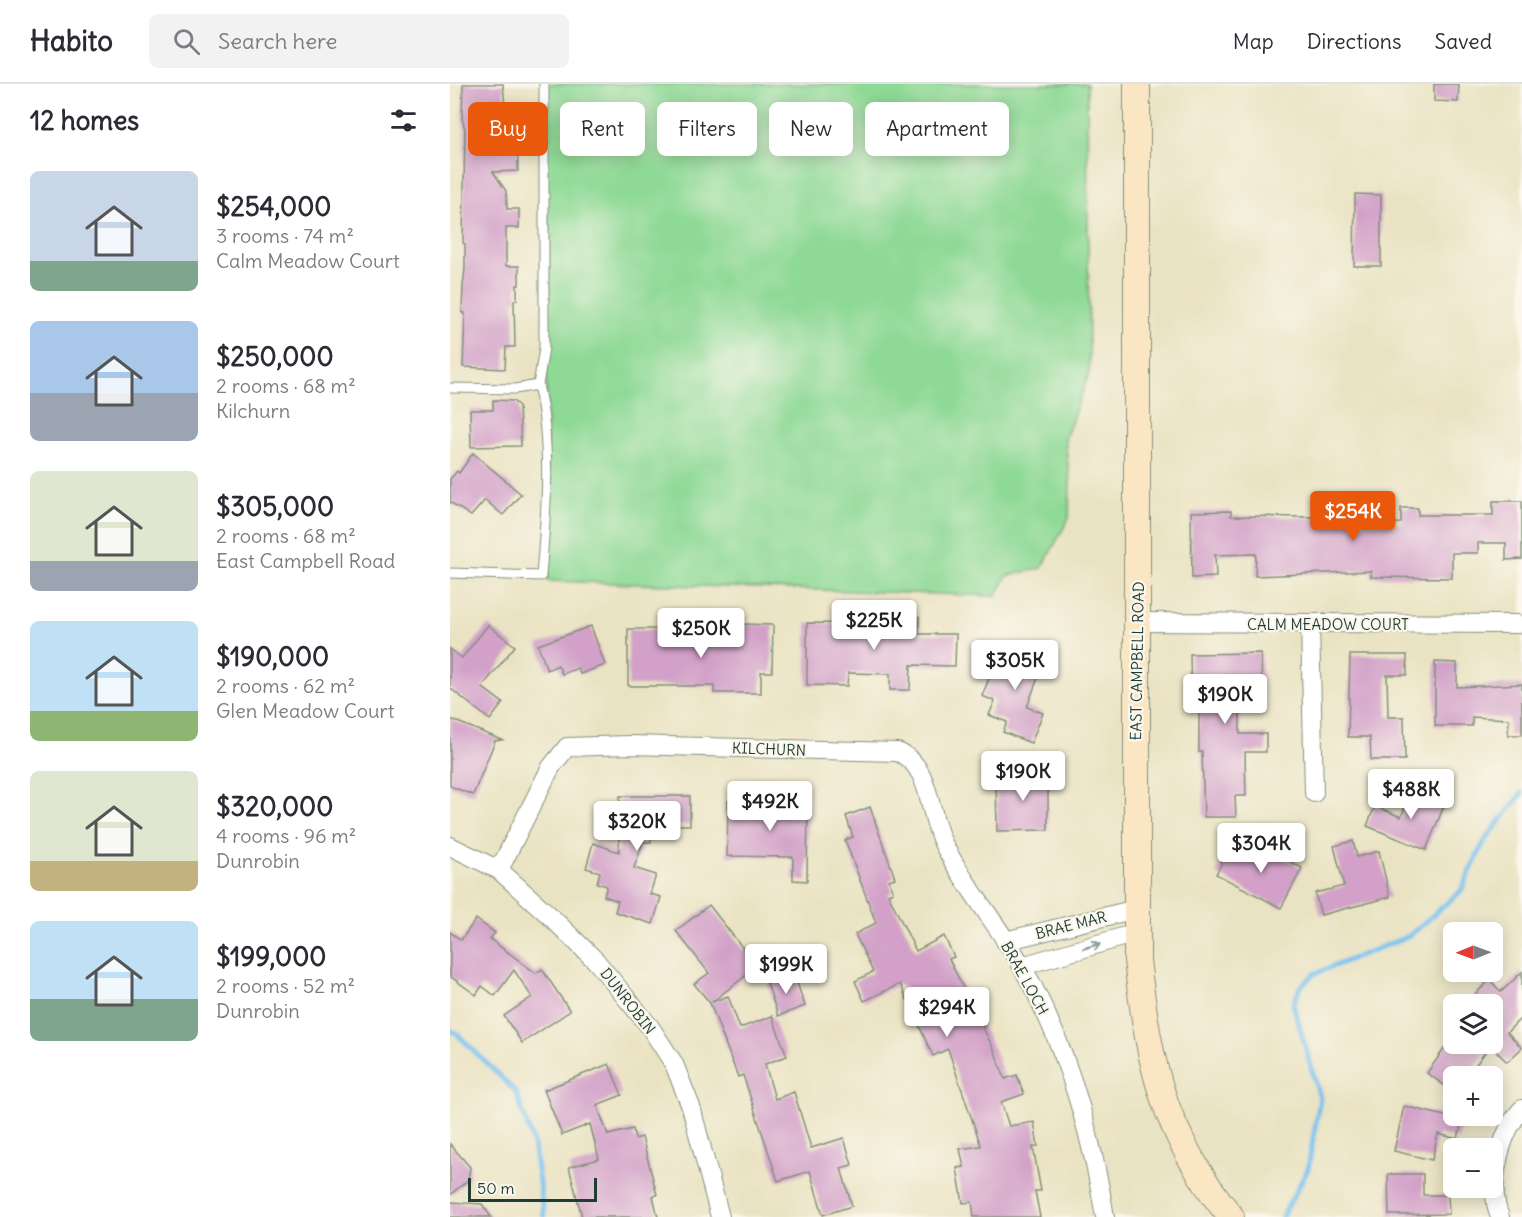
<!DOCTYPE html>
<meta charset="utf-8">
<style>
:root{--surface:#fff;--page:#f2f2f3;--text:#2b2b33;--muted:#7c7c81;--line:#e1e1e2;--accent:#ea580c}
body{margin:0;font-family:Delius,sans-serif;background:var(--page);color:var(--text);height:100vh;display:flex;flex-direction:column;font-size:22px;white-space:nowrap}
*{box-sizing:border-box;margin:0}
p{font-size:20px;color:var(--muted)}
.icon{flex:none;width:33px;height:33px;fill:none;stroke:currentColor;stroke-width:2;stroke-linecap:round;stroke-linejoin:round}
.map{position:relative;flex:1;overflow:hidden}
.details{display:flex;flex-direction:column;background:var(--surface);width:450px}
.details>*{flex:none}
.banner{position:absolute;left:18px;top:18px;width:570px;height:54px;display:flex;gap:12px}
.needle{width:39px;rotate:269deg}
.fabs{position:absolute;left:993px;top:838px;display:grid;gap:12px}
.fabs a{display:grid;place-items:center;width:60px;height:60px;border-radius:9px;background:var(--surface);box-shadow:0 3px 15px #0003;font-size:30px}
.scale{position:absolute;left:18px;bottom:15px;width:129px;box-sizing:border-box;padding-left:6px;border:3px solid #1f3d34;border-top:0;font-size:16px;line-height:21px;white-space:nowrap;color:#1f3d34;-webkit-text-stroke:4px #fbf7ec;paint-order:stroke}
.price{position:absolute;translate:-50% -51px;padding:0 14px;border-radius:6px;background:#fff;color:#222;font-size:20px;line-height:39px;filter:drop-shadow(0 2px 3px #0008)}
.price::after{content:'';position:absolute;left:50%;top:36px;width:18px;height:14px;margin-left:-9px;background:inherit;clip-path:polygon(0 0,100% 0,50% 100%)}
.price.selected{background:var(--accent);color:#fff}
ul{padding:0;list-style:none}
li{display:flex;align-items:center;gap:18px;height:150px;padding:0 30px}
li span{display:grid;place-items:center;flex:none;width:168px;height:120px;border-radius:9px;color:#555}
li>.icon{margin-inline-start:auto}
span .icon{width:72px;height:72px;fill:#fffc;stroke-width:1}
li b{font-size:26px}
h2{display:flex;justify-content:space-between;align-items:center;height:72px;padding:0 30px;font-size:26px}
.chip{padding:0 21px;border-radius:9px;background:var(--surface);box-shadow:0 3px 15px #0003;font-size:21px;line-height:54px}
.chip.selected{background:var(--accent);color:#fff}
header{display:flex;align-items:center;gap:36px;box-sizing:border-box;height:84px;padding:0 30px;background:var(--surface);border-bottom:2px solid var(--line)}
header strong{font-size:28px}
nav{display:flex;gap:33px;margin-inline-start:auto;font-size:21px}
.search{width:420px;height:54px;background:var(--page);display:flex;align-items:center;gap:15px;box-sizing:border-box;padding:0 21px;border-radius:9px;color:var(--muted);font-size:22px}
main{display:flex;flex:1;min-height:0}
.map>svg:first-child{display:block}
.green{fill:#8ed995;stroke:#568b64;stroke-width:1.5}
.lines{fill:none;stroke-linecap:round;stroke-linejoin:round}
.stream{stroke:#75c0ee;stroke-width:5}
.building{fill:#d2a0c8}
.lane-casing{stroke:#84907c;stroke-width:11}
.street-casing{stroke:#84907c;stroke-width:20}
.secondary-casing{stroke:#84907c;stroke-width:28}
.lane{stroke:#fff;stroke-width:9}
.street{stroke:#fff;stroke-width:18}
.secondary{stroke:#fbe6c4;stroke-width:26}
.oneway{stroke:#8f9e9a}
.labels{text-anchor:middle;dominant-baseline:central;stroke-width:4.5;stroke-linejoin:round;paint-order:stroke}
.street-label{font-size:15px;fill:#1f3d34;stroke:#fbf7ec}
</style>
<header>
<strong>Habito</strong>
<div class="search"><svg class="icon" aria-label="search" viewBox="0 0 24 24"><circle cx="10" cy="10" r="6"/><path d="M15 15l6 6"/></svg>Search here</div>
<nav><a>Map</a><a>Directions</a><a>Saved</a></nav>
</header>
<main>
<section class="details">
<h2>12 homes<svg class="icon" aria-label="filters" viewBox="0 0 24 24"><path d="M4 7h16M4 17h16"/><circle cx="9" cy="7" r="2"/><circle cx="15" cy="17" r="2"/></svg></h2>
<ul>
<li><span style="background:linear-gradient(#c9d6e8 75%,#7fa58c 0)"><svg class="icon" aria-label="home" viewBox="0 0 24 24"><path d="M3 11l9-7 9 7M6 9v11h12V9"/></svg></span><div><b>$254,000</b><p>3 rooms · 74 m²</p><p>Calm Meadow Court</p></div></li>
<li><span style="background:linear-gradient(#a9c7e8 60%,#9aa5b1 0)"><svg class="icon" aria-label="home" viewBox="0 0 24 24"><path d="M3 11l9-7 9 7M6 9v11h12V9"/></svg></span><div><b>$250,000</b><p>2 rooms · 68 m²</p><p>Kilchurn</p></div></li>
<li><span style="background:linear-gradient(#dfe7d0 75%,#9aa5b1 0)"><svg class="icon" aria-label="home" viewBox="0 0 24 24"><path d="M3 11l9-7 9 7M6 9v11h12V9"/></svg></span><div><b>$305,000</b><p>2 rooms · 68 m²</p><p>East Campbell Road</p></div></li>
<li><span style="background:linear-gradient(#bfe0f5 75%,#8fb573 0)"><svg class="icon" aria-label="home" viewBox="0 0 24 24"><path d="M3 11l9-7 9 7M6 9v11h12V9"/></svg></span><div><b>$190,000</b><p>2 rooms · 62 m²</p><p>Glen Meadow Court</p></div></li>
<li><span style="background:linear-gradient(#dfe7d0 75%,#c2b280 0)"><svg class="icon" aria-label="home" viewBox="0 0 24 24"><path d="M3 11l9-7 9 7M6 9v11h12V9"/></svg></span><div><b>$320,000</b><p>4 rooms · 96 m²</p><p>Dunrobin</p></div></li>
<li><span style="background:linear-gradient(#bfe0f5 65%,#7fa58c 0)"><svg class="icon" aria-label="home" viewBox="0 0 24 24"><path d="M3 11l9-7 9 7M6 9v11h12V9"/></svg></span><div><b>$199,000</b><p>2 rooms · 52 m²</p><p>Dunrobin</p></div></li>
</ul>
</section>
<div class="map">
<svg width="1072" height="1133" viewBox="0 0 1072 1133">
<rect width="100%" height="100%" fill="#fbf7ec"/>
<filter id="ink" filterUnits="userSpaceOnUse"><feTurbulence type="fractalNoise" baseFrequency=".0167" numOctaves="2"/><feDisplacementMap in="SourceGraphic" scale="12" xChannelSelector="R" yChannelSelector="G"/><feConvolveMatrix kernelMatrix="1 2 1 2 8 2 1 2 1" color-interpolation-filters="sRGB"/></filter>
<filter id="wash" filterUnits="userSpaceOnUse"><feTurbulence type="fractalNoise" baseFrequency=".008" numOctaves="4" result="noise"/><feDisplacementMap in="SourceGraphic" scale="24" xChannelSelector="R" yChannelSelector="G"/><feGaussianBlur stdDeviation="1.35" result="paint"/><feColorMatrix in="noise" values="0 0 0 0 0 0 0 0 0 0 0 0 0 0 0 0 0 1.4 0 .05"/><feComposite in="paint" operator="in"/></filter>
<g filter="url(#wash)">
<rect width="100%" height="100%" fill="#eae3c3"/>
<path class="green" d="M94,0H637L639,289L615,355L620,397L619,434L592,484L557,492L546,512L98,497Z"/>
<g class="lines">
<g class="stream">
<path d="M0,946L6,949L66,1008L83,1058L94,1133"/>
<path d="M832,1133L858,1085L870,1014L843,920L851,902L864,890L959,852L1011,807L1034,758L1072,709"/>
</g>
</g>
<g id="blocks">
<g class="building">
<path d="M13,0H53L56,36H67L68,87L43,88L56,107L57,125H69V144H56V182H69V201H67V216H64L65,263H56L55,285L13,283L15,229H12L13,202L15,185V160L13,159L15,45L12,35Z"/>
<path d="M984,0H1009L1008,18L984,17Z"/>
<path d="M905,110L931,111V182H904Z"/>
<path d="M43,316L63,317L69,322L71,362L21,363L20,326H43Z"/>
<path d="M23,369L71,410L53,431L35,416L21,432L0,418V395L7,387L9,389Z"/>
<path d="M1043,417H1072V475L1056,476V459H1028V469H1002V494L921,493V487L805,492L806,470L765,471L766,493L742,494L741,428L781,427V432L862,433L907,429V440L951,439V424H968V431H1043Z"/>
<path d="M441,533H469V550H506L505,582L461,581L460,606H440V590L398,589L397,602L357,601V539L441,540Z"/>
<path d="M292,540L323,541L322,588H311V609H264V602H178V545H242V550L292,551Z"/>
<path d="M38,541L65,562L32,603L53,619L40,636L0,604V565L12,574Z"/>
<path d="M141,542L155,581L130,590L128,584L112,590L108,581L97,586L88,561Z"/>
<path d="M553,559L595,575L577,623L593,629L581,659L553,648L557,638L539,631L545,617L532,612Z"/>
<path d="M811,569L812,612H790V650H816V668H795L796,712H785L786,733H754L752,668H749V610H741L740,570Z"/>
<path d="M900,571H957V591H937L938,633H954L955,676H921L920,653H898Z"/>
<path d="M985,578L1007,579V603L1072,600V651H1058L1059,635L1022,633V642H985Z"/>
<path d="M0,635L52,656L45,657L23,711L0,702Z"/>
<path d="M598,683V746L547,747L546,695H575V684Z"/>
<path d="M963,704L996,717L976,766L917,742L925,722L951,733Z"/>
<path d="M170,712H240V741H220V752H201V758H193L184,784L206,791L200,810L211,813L203,840L165,828L168,817L154,812L157,802L147,799L150,788L136,784L143,759L169,768Z"/>
<path d="M278,717L358,718L357,797L343,796V773L277,772Z"/>
<path d="M420,723L445,794L439,796L443,808L438,810L466,867L494,852L504,873L499,875L545,968L555,995L567,991L574,1010L551,1018L559,1042L584,1038L588,1062L583,1063L591,1107H585L590,1133H524L522,1118L513,1119L507,1084L514,1083L510,1065L531,1062L498,965L483,972L450,900L414,917L405,897L423,888L405,850L426,839L395,756L403,753L396,732Z"/>
<path d="M903,757L907,773L929,767L940,813L871,831L865,809L894,802L884,762Z"/>
<path d="M781,761L805,774L811,762L852,784L831,824L766,790Z"/>
<path d="M259,821L295,867L301,862L313,878L262,918L278,912L290,944L322,932L337,972L315,980L325,1015L344,1008L361,1064L394,1054L402,1081L391,1084L402,1122L373,1131L360,1087L328,1097L293,991L288,993L260,919L244,900L259,889L226,847Z"/>
<path d="M26,835L45,849L40,855L86,889L92,885L120,927L72,959L54,932L82,913L64,886L45,912L32,902L26,911L0,892V848L11,856Z"/>
<path d="M1072,888V933L1057,948L1072,964L1057,978L1042,963V921H1033L1024,911L1040,896L1051,908Z"/>
<path d="M344,890L355,922L328,932L317,899Z"/>
<path d="M1001,955L1004,960H1041L1017,993H1004V1008L977,989Z"/>
<path d="M159,980L172,1011L147,1021L158,1051L183,1045L185,1055L192,1053L207,1111L203,1112L208,1133H132L119,1083L149,1075L140,1040L112,1051L94,1006Z"/>
<path d="M954,1022L1012,1036L1008,1055L988,1050L982,1076L944,1067Z"/>
<path d="M0,1060L20,1083L18,1096L0,1111Z"/>
<path d="M938,1090H973V1111H998L999,1130L939,1131Z"/>
<path d="M0,1118L32,1120L41,1133H0Z"/>
</g>
</g>
</g>
<g filter="url(#ink)">
<use href="#blocks" fill-opacity="0" stroke="#84907c" stroke-width="1.5"/>
<g class="lines">
<defs>
<g id="lane">
<path d="M0,304L65,305L88,301L94,264V0"/>
<path d="M0,489L91,492C96,432 102,360 88,301"/>
</g>
<g id="street">
<path d="M688,538L1068,540"/>
<path d="M860,540L864,709"/>
<path d="M0,762L49,786L100,832L146,877L200,943L224,980L241,1023L270,1133"/>
<path d="M49,786L101,683L117,663L179,661L447,668C482,680 478,732 494,761C516,804 549,842 573,884C616,961 641,1046 655,1133"/>
<path d="M555,857L686,825"/>
<path d="M572,882L686,849"/>
<path d="M1050,1133C1037,1102 1050,1049 1072,1025"/>
</g>
<path id="secondary" d="M687,0V876C699,981 713,1049 781,1133"/>
</defs>
<use href="#lane" class="lane-casing"/>
<use href="#street" class="street-casing"/>
<use href="#secondary" class="secondary-casing"/>
<use href="#lane" class="lane"/>
<use href="#street" class="street"/>
<use href="#secondary" class="secondary"/>
</g>
<defs><path id="oneway-shaft" d="M-6 0H5M1.5-3L5.5 0L1.5 3" fill="none" stroke-width="1.6" stroke-linecap="round" stroke-linejoin="round" transform="scale(1.5)"/></defs>
<use class="oneway" href="#oneway-shaft" transform="translate(642 862) rotate(-16)"/>
</g>
<g class="labels">
<g class="street-label">
<text x="878" y="540">CALM MEADOW COURT</text>
<text transform="translate(687 577) rotate(-89)">EAST CAMPBELL ROAD</text>
<text transform="translate(319 665) rotate(2)">KILCHURN</text>
<text transform="translate(621 841) rotate(-14)">BRAE MAR</text>
<text transform="translate(575 894) rotate(61)">BRAE LOCH</text>
<text transform="translate(178 917) rotate(52)">DUNROBIN</text>
</g>
</g>
</svg>
<div class="fabs">
<a><svg class="needle" viewBox="-14 -14 28 28"><path d="M0-13l5 13h-10z" fill="#e53935"/><path d="M0 13l5-13h-10z" fill="#7c7c81"/></svg></a>
<a><svg class="icon" aria-label="layers" viewBox="0 0 24 24"><path d="M12 4l9 5-9 5-9-5zM3 14l9 5 9-5"/></svg></a>
<a>+</a>
<a>−</a>
</div>
<div class="scale">50 m</div>
<b class="price selected" style="left:903px;top:458px">$254K</b>
<b class="price" style="left:424px;top:567px">$225K</b>
<b class="price" style="left:251px;top:575px">$250K</b>
<b class="price" style="left:565px;top:607px">$305K</b>
<b class="price" style="left:775px;top:641px">$190K</b>
<b class="price" style="left:573px;top:718px">$190K</b>
<b class="price" style="left:961px;top:736px">$488K</b>
<b class="price" style="left:320px;top:748px">$492K</b>
<b class="price" style="left:187px;top:768px">$320K</b>
<b class="price" style="left:811px;top:790px">$304K</b>
<b class="price" style="left:336px;top:911px">$199K</b>
<b class="price" style="left:497px;top:954px">$294K</b>
<div class="banner">
<a class="chip selected">Buy</a>
<a class="chip">Rent</a>
<a class="chip">Filters</a>
<a class="chip">New</a>
<a class="chip">Apartment</a>
</div>
</div>
</main>
